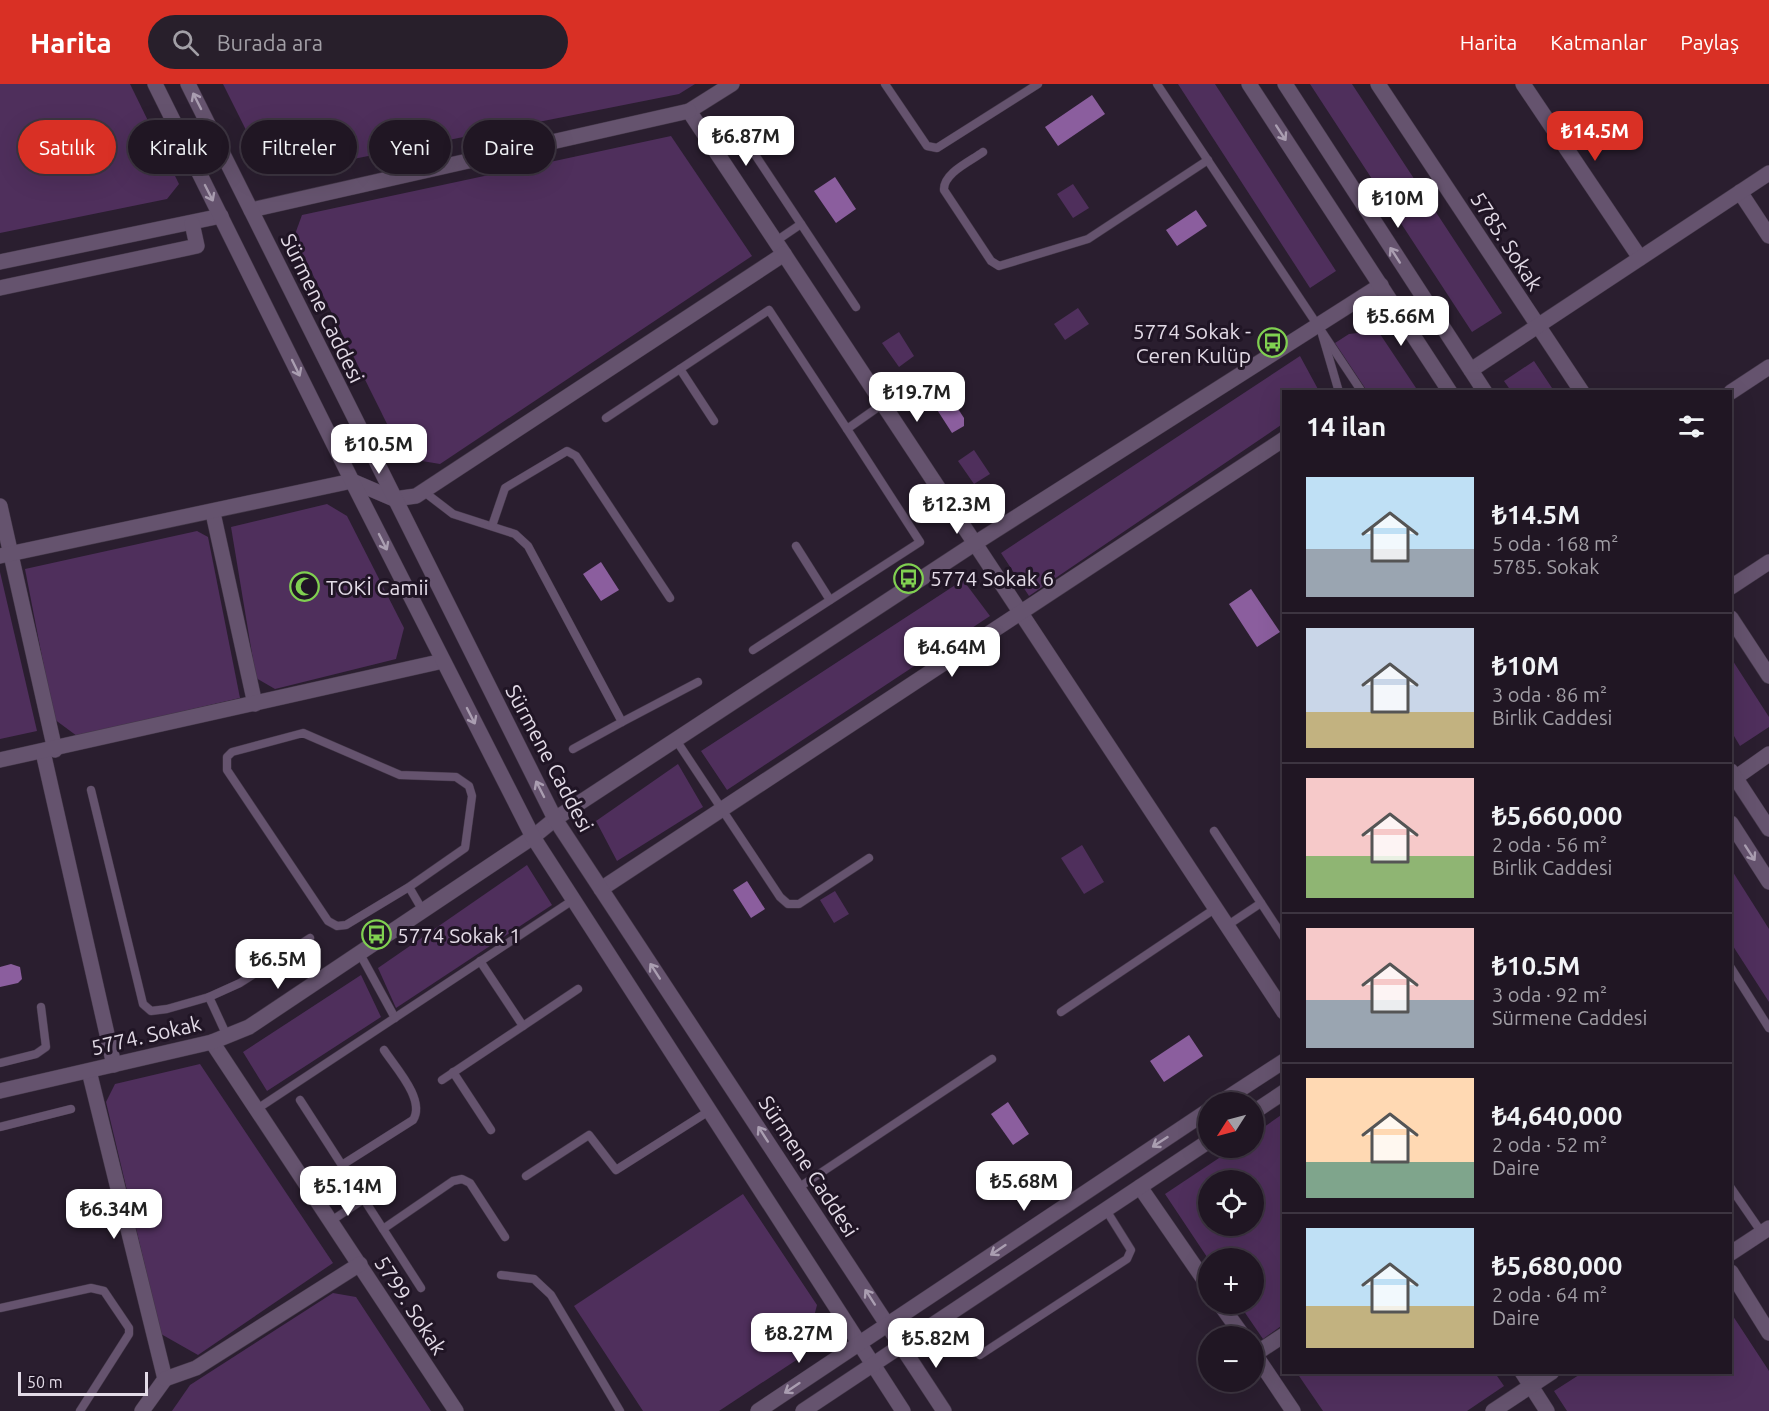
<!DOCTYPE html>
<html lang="tr">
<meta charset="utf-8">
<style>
:root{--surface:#201623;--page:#281f2b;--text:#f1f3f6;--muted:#a29fa6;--line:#3d3541;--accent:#d93025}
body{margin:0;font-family:Ubuntu,sans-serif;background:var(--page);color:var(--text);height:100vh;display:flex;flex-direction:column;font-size:22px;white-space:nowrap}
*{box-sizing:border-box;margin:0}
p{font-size:20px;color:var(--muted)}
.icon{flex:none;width:33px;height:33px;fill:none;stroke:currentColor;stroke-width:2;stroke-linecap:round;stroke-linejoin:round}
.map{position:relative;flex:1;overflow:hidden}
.panel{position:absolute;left:1282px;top:306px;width:450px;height:984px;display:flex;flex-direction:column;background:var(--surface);border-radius:0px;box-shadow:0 6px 24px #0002,0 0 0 2px var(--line)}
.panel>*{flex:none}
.guide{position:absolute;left:18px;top:36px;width:570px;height:54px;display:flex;gap:12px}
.needle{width:39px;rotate:234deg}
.controls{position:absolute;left:1198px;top:1008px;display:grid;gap:12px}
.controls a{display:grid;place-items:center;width:66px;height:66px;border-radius:50%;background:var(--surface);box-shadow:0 6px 24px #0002,0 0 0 2px var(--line);font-size:30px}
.scale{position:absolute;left:18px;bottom:15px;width:130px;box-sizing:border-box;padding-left:6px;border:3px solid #e3dbe7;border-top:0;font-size:16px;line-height:21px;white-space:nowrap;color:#e3dbe7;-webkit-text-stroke:4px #201525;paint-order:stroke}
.price{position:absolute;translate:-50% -51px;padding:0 14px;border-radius:12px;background:#fff;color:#222;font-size:20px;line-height:39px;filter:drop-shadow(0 2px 3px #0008)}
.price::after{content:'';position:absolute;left:50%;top:36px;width:18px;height:14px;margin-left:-9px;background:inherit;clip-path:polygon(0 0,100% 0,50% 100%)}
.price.on{background:var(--accent);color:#fff}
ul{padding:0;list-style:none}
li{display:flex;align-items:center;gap:18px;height:150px;padding:0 24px}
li+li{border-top:2px solid var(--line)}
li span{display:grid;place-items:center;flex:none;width:168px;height:120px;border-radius:0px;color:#555}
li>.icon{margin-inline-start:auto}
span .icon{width:72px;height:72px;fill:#fffc;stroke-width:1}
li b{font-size:26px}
h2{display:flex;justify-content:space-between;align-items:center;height:72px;padding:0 24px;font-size:26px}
.chip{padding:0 21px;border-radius:27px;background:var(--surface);box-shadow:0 6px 24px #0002,0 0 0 2px var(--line);font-size:21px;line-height:54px}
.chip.on{background:var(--accent);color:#fff}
header{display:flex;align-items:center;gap:36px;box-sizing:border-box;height:84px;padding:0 30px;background:var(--accent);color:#fff}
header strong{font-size:28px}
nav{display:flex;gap:33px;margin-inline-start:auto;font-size:21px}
.search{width:420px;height:54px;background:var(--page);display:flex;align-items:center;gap:15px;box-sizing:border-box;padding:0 21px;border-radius:33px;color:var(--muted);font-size:22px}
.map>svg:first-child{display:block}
.green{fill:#4f2f5c;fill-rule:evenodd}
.water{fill:#8b5e9e}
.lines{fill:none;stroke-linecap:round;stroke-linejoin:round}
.service-casing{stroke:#443849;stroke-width:9}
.minor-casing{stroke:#443849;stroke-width:16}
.tertiary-casing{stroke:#443849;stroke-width:16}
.service{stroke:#65536e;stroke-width:8}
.minor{stroke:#65536e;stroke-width:15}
.tertiary{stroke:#65536e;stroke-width:15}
.oneway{stroke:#aa9eb1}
.labels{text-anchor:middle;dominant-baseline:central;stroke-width:6;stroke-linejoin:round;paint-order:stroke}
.street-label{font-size:21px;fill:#e3dbe7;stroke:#201525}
.poi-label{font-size:21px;fill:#e3dbe7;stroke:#201525;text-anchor:start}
</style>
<header>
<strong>Harita</strong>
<div class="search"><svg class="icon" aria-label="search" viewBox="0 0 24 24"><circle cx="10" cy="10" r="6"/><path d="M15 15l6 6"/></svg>Burada ara</div>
<nav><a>Harita</a><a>Katmanlar</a><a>Paylaş</a></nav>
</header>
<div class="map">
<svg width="1769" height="1327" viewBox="0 0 1769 1327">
<rect width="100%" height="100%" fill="#2a1e2f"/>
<g class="green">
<path d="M0,0H130L179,100L167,115L0,149Z"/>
<path d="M223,0H695L679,10L283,89L263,80Z"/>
<path d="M1178,0H1215L1336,187L1310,204Z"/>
<path d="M1310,0H1352L1502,229L1472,248Z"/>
<path d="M671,52L752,172L440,380L404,374L294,153L302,131Z"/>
<path d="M1073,100L1089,124L1073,134L1057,110Z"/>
<path d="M1078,224L1089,240L1065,256L1054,240Z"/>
<path d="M899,248L914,272L899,283L882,259Z"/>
<path d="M1366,248L1380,250L1418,307H1367L1335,259L1349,250Z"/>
<path d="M1300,272L1319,307L1284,308V339L1029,512L1001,469Z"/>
<path d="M1534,277L1554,307H1511L1504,297Z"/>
<path d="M974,366L990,390L974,400L958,377Z"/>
<path d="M327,420L347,432L404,544L396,575L275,605L256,594L231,443Z"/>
<path d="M197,447L208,453L240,614L77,652L54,635L25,485Z"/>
<path d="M0,488L37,647L0,655Z"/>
<path d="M963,496L990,532L727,706L701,667Z"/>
<path d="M1731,574L1769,633V643L1740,662L1731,647Z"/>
<path d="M678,680L703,723L617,777L596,737Z"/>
<path d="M1082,761L1104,798L1084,810L1061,774Z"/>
<path d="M527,781L552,821L396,924L378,884Z"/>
<path d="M1731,785L1769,845V918L1731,859Z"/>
<path d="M835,807L849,830L834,839L820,816Z"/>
<path d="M361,891L381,933L267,1007L243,968Z"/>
<path d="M200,980L333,1179L198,1271L161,1250L106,1018L115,1000Z"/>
<path d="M1284,1029V1240L1263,1255L1239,1220H1254V1174L1209,1176L1165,1110L1234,1064H1254V1050ZM1209,1096H1254V1142H1209Z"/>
<path d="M743,1110L817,1221L804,1271L719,1327H643L574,1222Z"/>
<path d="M333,1209L356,1213L431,1327H172L190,1301Z"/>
<path d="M1731,1229L1769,1287V1327H1567L1554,1307L1582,1289L1731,1288Z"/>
<path d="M1297,1289H1495L1504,1302L1467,1327H1323Z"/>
</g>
<g class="water">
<path d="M1092,11L1105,30L1058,62L1045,43Z"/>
<path d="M835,93L856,125L836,139L814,107Z"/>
<path d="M1196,126L1207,142L1177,162L1166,146Z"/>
<path d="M940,297L964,334V342L952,349L925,307Z"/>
<path d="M601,478L619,506L601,517L583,490Z"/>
<path d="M1251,505L1280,548L1257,563L1229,520Z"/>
<path d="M747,797L765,825L751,834L733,806Z"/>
<path d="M11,880L20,883L22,895L18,899L0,903V883Z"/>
<path d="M1189,951L1203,972L1164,998L1150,977Z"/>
<path d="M1008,1018L1029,1050L1013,1061L991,1030Z"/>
</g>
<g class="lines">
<defs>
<g id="service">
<path d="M885,0L927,62L937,64L1038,0"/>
<path d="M1157,0L1362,308"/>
<path d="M742,51L801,140"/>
<path d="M983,68C971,77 943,89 944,106L991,177L999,182L1088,155L1208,76"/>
<path d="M776,157L801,140L856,223"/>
<path d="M1322,250L1339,308"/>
<path d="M680,285L714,337"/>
<path d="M606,334L769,226L847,345L884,319"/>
<path d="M423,407L453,430L515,450L528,462L622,638L573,665"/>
<path d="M492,442L505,404L567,367L576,372L670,514"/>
<path d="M796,462L830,516"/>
<path d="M753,566L920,458L847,345"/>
<path d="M622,638L698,598"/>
<path d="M676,656L780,813L788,820H799L869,774"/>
<path d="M91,706L143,920L151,927L167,925L209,913L227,952"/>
<path d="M1214,747L1261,819L1228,841"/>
<path d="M409,803L465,764L472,712L469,702L456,693L400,691L303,649L232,668L227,673V686L328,837L337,842L346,841L409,803L423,827"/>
<path d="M1261,819L1284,854"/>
<path d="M360,870L395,934"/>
<path d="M1731,884L1769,944"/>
<path d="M209,913L240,899L310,854"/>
<path d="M1061,928L1216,824"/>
<path d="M523,942L578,905"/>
<path d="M0,979L36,970L46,963L41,923"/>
<path d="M453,988L491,1046"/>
<path d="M442,996L523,942L480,877"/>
<path d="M300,1016L421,1204"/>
<path d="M257,1025L573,816"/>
<path d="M0,1043L71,1025"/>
<path d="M342,1081L413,1036C426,1016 395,983 384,966"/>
<path d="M526,1092L589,1051L616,1086L709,1027"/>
<path d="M798,1104L992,975"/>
<path d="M1731,1104L1762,1149"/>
<path d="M331,1137L364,1115"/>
<path d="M383,1145L453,1097L462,1095L470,1099L505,1153"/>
<path d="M501,1191L534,1195L551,1211L620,1327"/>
<path d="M0,1224L91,1204L104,1207L129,1244V1250L80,1327"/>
<path d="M980,1271L1127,1175L1131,1166L1106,1126"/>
</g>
<g id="minor">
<path d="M732,0L689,27L784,170"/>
<path d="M1378,0L1582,308"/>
<path d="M1523,0L1640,174"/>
<path d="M1740,108L1769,152"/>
<path d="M251,126L689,27"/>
<path d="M0,178L221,132"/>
<path d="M0,204L197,162L192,139"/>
<path d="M1471,286L1769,89"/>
<path d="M1731,308L1769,283"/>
<path d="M0,422L55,666"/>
<path d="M213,429L255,620"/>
<path d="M0,472L352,397L394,415L416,412L784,170L1284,928"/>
<path d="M1731,503L1769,478"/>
<path d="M1731,534L1769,592"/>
<path d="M43,668L114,981"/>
<path d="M0,676L443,577"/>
<path d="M1735,694L1769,670"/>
<path d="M601,805L1284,355"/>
<path d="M212,958L456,1327"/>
<path d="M89,987L165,1295L142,1327"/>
<path d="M0,1007L212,958L249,943L533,753L555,735L977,458L1381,201"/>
<path d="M1140,1103L1209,1203"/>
<path d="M1731,1169L1769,1144"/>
<path d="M1731,1188L1769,1249"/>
<path d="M1220,1220L1243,1252"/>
<path d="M1254,1269L1293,1327"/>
<path d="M1255,1270L1284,1251"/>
<path d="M1522,1288L1547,1327"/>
<path d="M165,1295L196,1284L360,1180"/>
<path d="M1493,1327L1552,1288"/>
</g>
<g id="tertiary">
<path d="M155,0L352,397L533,753L903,1327"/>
<path d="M188,0L555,735L944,1327"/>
<path d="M1249,0L1450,308"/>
<path d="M1285,0L1485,308"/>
<path d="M1731,687L1769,745"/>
<path d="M1731,739L1769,798"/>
<path d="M1221,1018L1284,977"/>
<path d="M1254,1028L1284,1008"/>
<path d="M758,1327L1209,1026"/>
<path d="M803,1327L1209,1057"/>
</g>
</defs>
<use href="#service" class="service-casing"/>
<use href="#minor" class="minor-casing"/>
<use href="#tertiary" class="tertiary-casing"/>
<use href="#service" class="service"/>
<use href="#minor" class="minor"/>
<use href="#tertiary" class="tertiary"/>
</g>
<defs><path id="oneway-shaft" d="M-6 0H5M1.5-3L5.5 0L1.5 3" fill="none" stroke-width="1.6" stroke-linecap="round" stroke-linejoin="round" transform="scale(1.5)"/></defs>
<g class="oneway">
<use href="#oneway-shaft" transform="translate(197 17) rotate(-117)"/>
<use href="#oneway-shaft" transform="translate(1281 49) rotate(57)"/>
<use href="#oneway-shaft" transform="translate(209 109) rotate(63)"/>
<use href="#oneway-shaft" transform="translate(1395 171) rotate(-123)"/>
<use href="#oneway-shaft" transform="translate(296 284) rotate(64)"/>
<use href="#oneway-shaft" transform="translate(383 458) rotate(63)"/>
<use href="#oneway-shaft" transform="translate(471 632) rotate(63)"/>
<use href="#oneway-shaft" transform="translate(540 705) rotate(-117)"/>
<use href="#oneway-shaft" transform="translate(1750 769) rotate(57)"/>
<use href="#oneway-shaft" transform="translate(655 887) rotate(-123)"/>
<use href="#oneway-shaft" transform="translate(763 1050) rotate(-123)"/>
<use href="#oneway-shaft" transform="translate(1160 1058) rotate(147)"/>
<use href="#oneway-shaft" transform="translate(998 1166) rotate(146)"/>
<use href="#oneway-shaft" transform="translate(870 1213) rotate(-123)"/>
<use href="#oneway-shaft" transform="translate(792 1304) rotate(146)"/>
</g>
<defs>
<symbol id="bus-ring" viewBox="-11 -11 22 22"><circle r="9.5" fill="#201525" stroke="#80d051" stroke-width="1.5"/><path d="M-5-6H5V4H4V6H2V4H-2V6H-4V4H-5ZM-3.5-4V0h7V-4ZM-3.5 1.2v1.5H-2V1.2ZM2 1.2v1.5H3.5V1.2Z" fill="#80d051"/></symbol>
<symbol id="mosque-ring" viewBox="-11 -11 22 22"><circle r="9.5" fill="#201525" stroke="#80d051" stroke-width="1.5"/><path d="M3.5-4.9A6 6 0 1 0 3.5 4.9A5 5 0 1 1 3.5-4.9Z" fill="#80d051"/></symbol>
</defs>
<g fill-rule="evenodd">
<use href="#bus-ring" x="1256" y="242" width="33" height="33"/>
<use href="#bus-ring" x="892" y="478" width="33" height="33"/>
<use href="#mosque-ring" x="288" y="486" width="33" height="33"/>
<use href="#bus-ring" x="360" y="834" width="33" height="33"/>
</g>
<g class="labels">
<g class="street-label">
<text transform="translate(1507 157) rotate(57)">5785. Sokak</text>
<text transform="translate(323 224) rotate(64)">Sürmene Caddesi</text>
<text transform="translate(550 674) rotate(62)">Sürmene Caddesi</text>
<text transform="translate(146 951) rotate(-13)">5774. Sokak</text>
<text transform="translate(809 1082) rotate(57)">Sürmene Caddesi</text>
<text transform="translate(411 1221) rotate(57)">5799. Sokak</text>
</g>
<g class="poi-label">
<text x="1251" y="247" text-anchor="end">5774 Sokak -<tspan x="1251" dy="24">Ceren Kulüp</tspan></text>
<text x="930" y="494">5774 Sokak 6</text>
<text x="326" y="503">TOKİ Camii</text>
<text x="397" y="851">5774 Sokak 1</text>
</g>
</g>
</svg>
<div class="controls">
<a><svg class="needle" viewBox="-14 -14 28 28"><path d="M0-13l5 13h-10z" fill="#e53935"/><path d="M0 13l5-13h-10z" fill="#a29fa6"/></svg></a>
<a><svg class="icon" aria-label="locate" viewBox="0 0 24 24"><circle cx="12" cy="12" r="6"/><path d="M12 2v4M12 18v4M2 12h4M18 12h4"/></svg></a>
<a>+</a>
<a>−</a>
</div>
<div class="scale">50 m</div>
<b class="price on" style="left:1595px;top:78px">₺14.5M</b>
<b class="price" style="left:746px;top:83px">₺6.87M</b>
<b class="price" style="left:1398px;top:145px">₺10M</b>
<b class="price" style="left:1401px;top:263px">₺5.66M</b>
<b class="price" style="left:917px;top:339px">₺19.7M</b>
<b class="price" style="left:379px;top:391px">₺10.5M</b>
<b class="price" style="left:957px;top:451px">₺12.3M</b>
<b class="price" style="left:952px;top:594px">₺4.64M</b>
<b class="price" style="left:278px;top:906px">₺6.5M</b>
<b class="price" style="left:1024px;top:1128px">₺5.68M</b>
<b class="price" style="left:348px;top:1133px">₺5.14M</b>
<b class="price" style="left:114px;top:1156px">₺6.34M</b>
<b class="price" style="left:799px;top:1280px">₺8.27M</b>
<b class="price" style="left:936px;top:1285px">₺5.82M</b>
<div class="guide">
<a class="chip on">Satılık</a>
<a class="chip">Kiralık</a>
<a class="chip">Filtreler</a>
<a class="chip">Yeni</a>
<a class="chip">Daire</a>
</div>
<section class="panel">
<h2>14 ilan<svg class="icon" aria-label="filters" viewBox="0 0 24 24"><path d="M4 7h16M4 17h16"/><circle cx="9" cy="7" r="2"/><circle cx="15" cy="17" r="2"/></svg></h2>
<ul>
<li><span style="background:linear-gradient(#bfe0f5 60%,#9aa5b1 0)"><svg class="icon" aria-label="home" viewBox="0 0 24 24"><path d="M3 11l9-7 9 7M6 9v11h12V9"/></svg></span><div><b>₺14.5M</b><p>5 oda · 168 m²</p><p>5785. Sokak</p></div></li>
<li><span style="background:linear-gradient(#c9d6e8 70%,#c2b280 0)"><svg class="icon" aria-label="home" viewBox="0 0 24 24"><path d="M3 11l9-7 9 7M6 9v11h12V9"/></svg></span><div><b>₺10M</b><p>3 oda · 86 m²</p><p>Birlik Caddesi</p></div></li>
<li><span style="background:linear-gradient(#f6c9c9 65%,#8fb573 0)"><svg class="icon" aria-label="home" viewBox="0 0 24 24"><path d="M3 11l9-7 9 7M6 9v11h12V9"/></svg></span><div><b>₺5,660,000</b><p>2 oda · 56 m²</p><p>Birlik Caddesi</p></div></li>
<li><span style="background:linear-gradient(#f6c9c9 60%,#9aa5b1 0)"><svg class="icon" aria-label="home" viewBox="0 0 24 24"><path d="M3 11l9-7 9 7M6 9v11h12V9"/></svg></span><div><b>₺10.5M</b><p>3 oda · 92 m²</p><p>Sürmene Caddesi</p></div></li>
<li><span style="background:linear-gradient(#ffd9b3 70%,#7fa58c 0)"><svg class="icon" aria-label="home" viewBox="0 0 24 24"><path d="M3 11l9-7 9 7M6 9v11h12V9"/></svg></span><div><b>₺4,640,000</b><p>2 oda · 52 m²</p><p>Daire</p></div></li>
<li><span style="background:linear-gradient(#bfe0f5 65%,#c2b280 0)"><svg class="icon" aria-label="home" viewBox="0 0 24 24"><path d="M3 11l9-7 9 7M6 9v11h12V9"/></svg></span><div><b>₺5,680,000</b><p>2 oda · 64 m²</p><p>Daire</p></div></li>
</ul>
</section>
</div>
